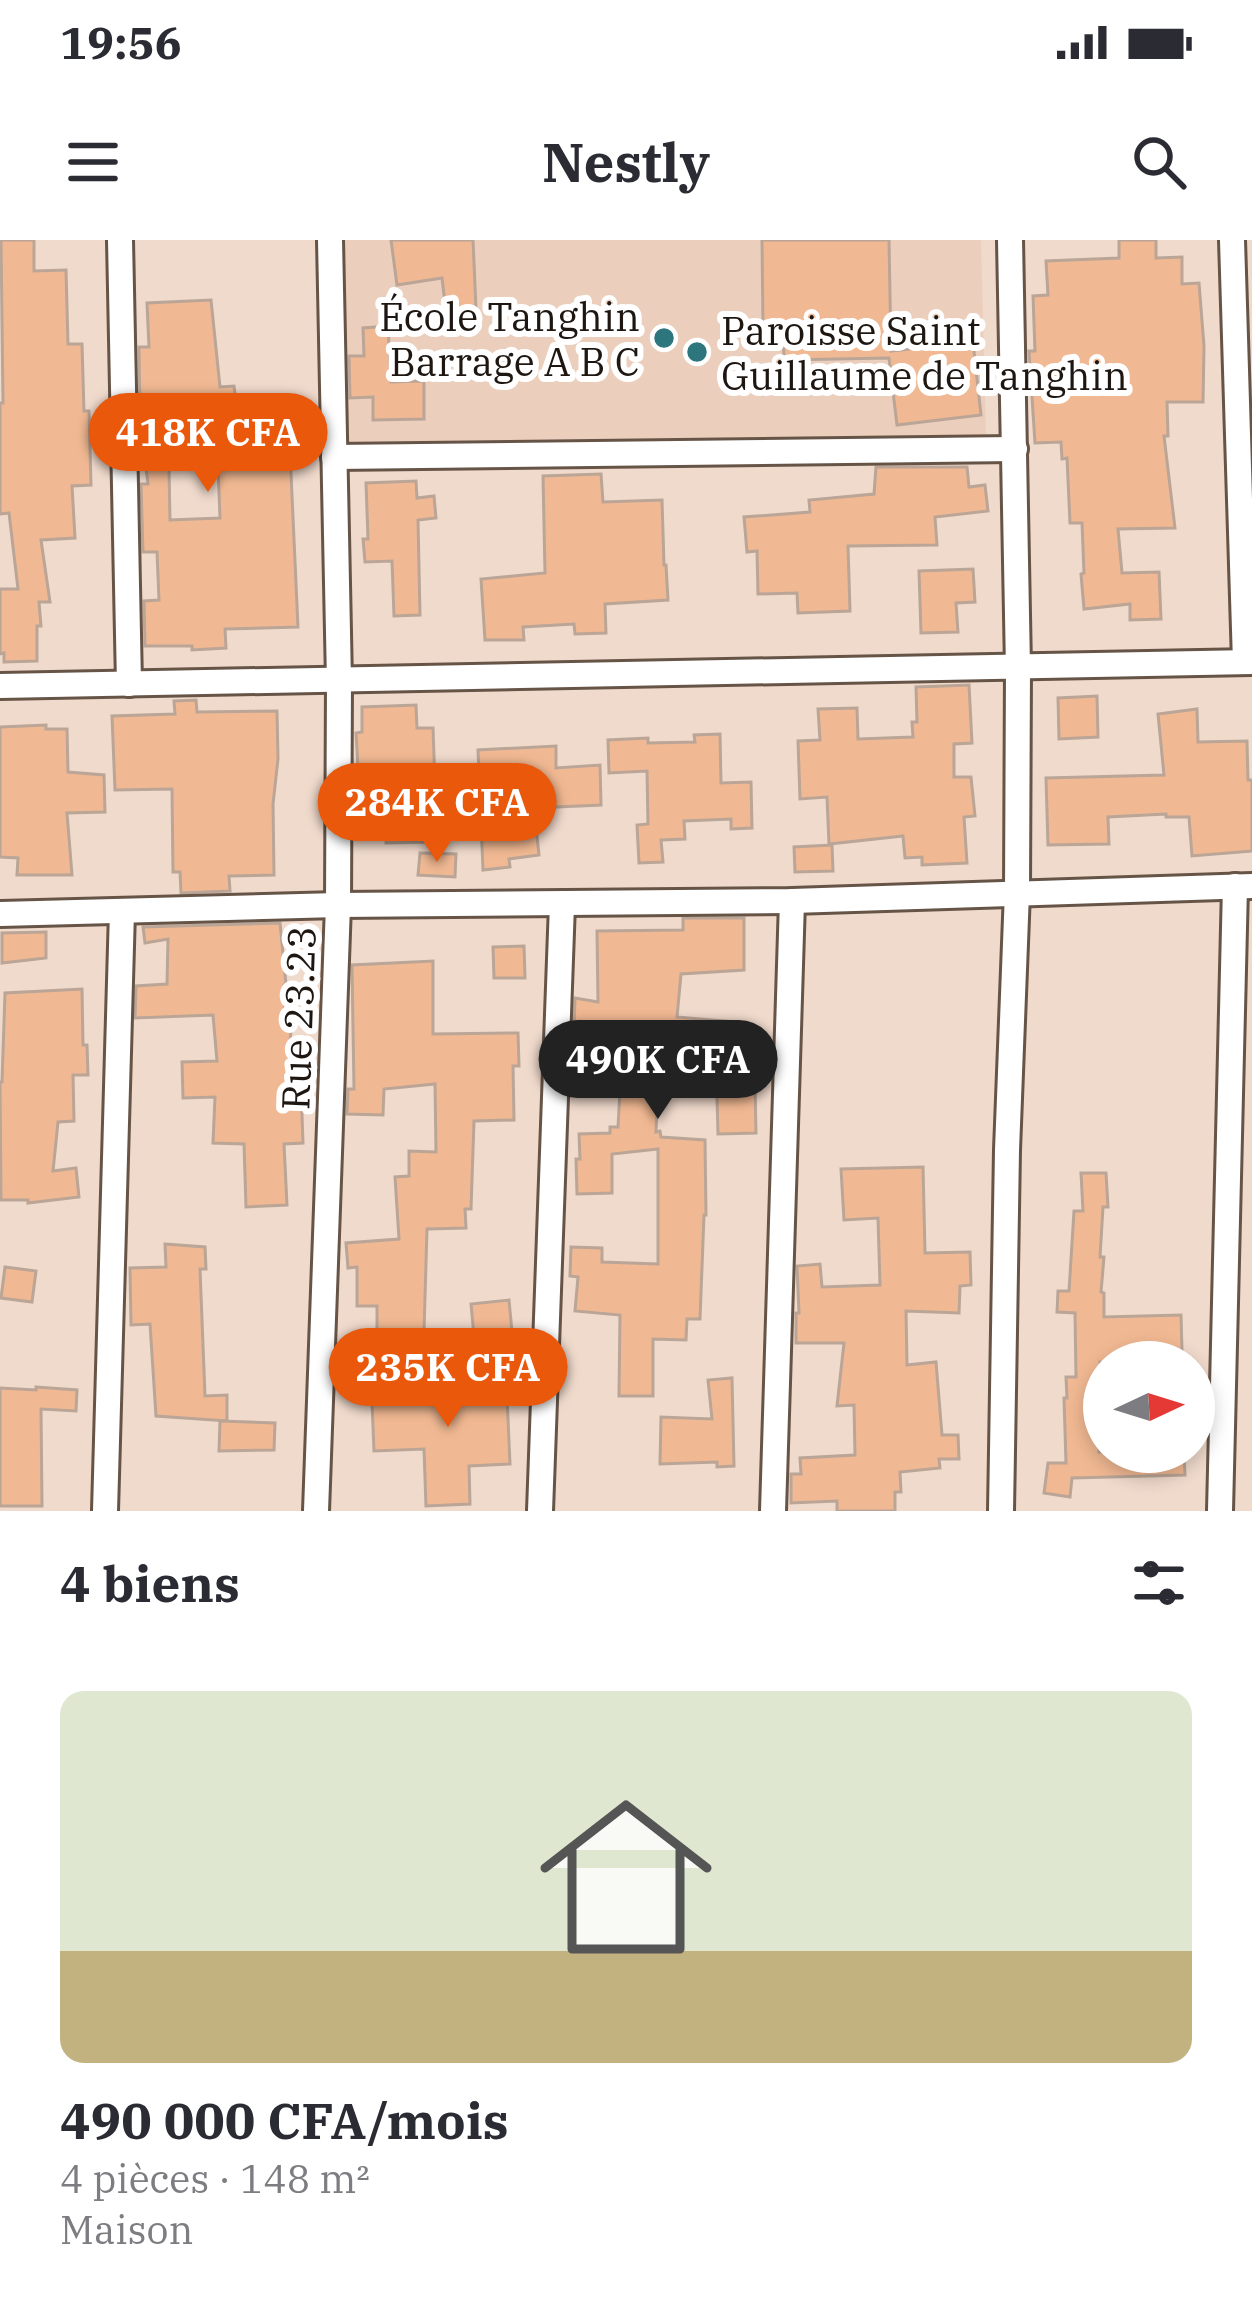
<!DOCTYPE html>
<html lang="fr">
<meta charset="utf-8">
<style>
:root{--surface:#fff;--page:#f2f2f3;--text:#2b2b33;--muted:#7c7c81;--line:#e1e1e2;--accent:#ea580c}
body{margin:0;font-family:"IBM Plex Serif",serif;background:var(--page);color:var(--text);height:100vh;display:flex;flex-direction:column;font-size:45px;white-space:nowrap}
*{box-sizing:border-box;margin:0}
p{font-size:39px;color:var(--muted)}
.icon{flex:none;width:66px;height:66px;fill:none;stroke:currentColor;stroke-width:2;stroke-linecap:round;stroke-linejoin:round}
.map{position:relative;height:1271px;overflow:hidden}
.side{display:flex;flex-direction:column;background:var(--surface);flex:1}
.side>*{flex:none}
.needle{width:78px;rotate:86deg}
.buttons{position:absolute;left:1083px;top:1101px;display:grid;gap:24px}
.buttons a{display:grid;place-items:center;width:132px;height:132px;border-radius:50%;background:var(--surface);box-shadow:0 6px 18px #0003;font-size:60px}
.price{position:absolute;translate:-50% -102px;padding:0 27px;border-radius:42px;background:var(--accent);color:#fff;font-size:39px;line-height:78px;filter:drop-shadow(0 3px 6px #0008)}
.price::after{content:'';position:absolute;left:50%;top:72px;width:36px;height:27px;margin-left:-18px;background:inherit;clip-path:polygon(0 0,100% 0,50% 100%)}
.price.current{background:#222;color:#fff}
ul{padding:0;list-style:none}
li{display:grid;align-content:center;gap:24px;height:636px;padding:0 60px}
li+li{border-top:3px solid var(--line)}
li span{display:grid;place-items:center;height:372px;border-radius:24px;color:#555}
li>.icon{margin-inline-start:auto}
span .icon{width:216px;height:216px;fill:#fffc;stroke-width:1}
li b{font-size:51px}
h2{display:flex;justify-content:space-between;align-items:center;height:144px;padding:0 60px;font-size:51px}
.status{display:flex;justify-content:space-between;align-items:center;height:84px;padding:0 60px;background:var(--surface);direction:ltr}
.status svg{height:33px;fill:currentColor}
header{display:flex;justify-content:space-between;align-items:center;height:156px;padding:0 60px;background:var(--surface);font-size:54px;font-weight:700}
.map>svg:first-child{display:block}
.built{fill:#ebcebb}
.building{fill:#f1b993;stroke:#baa597;stroke-width:3;fill-rule:evenodd}
.lines{fill:none;stroke-linecap:round;stroke-linejoin:round}
.street-casing{stroke:#665447;stroke-width:30}
.street{stroke:#fff;stroke-width:24}
.poi-dot{fill:#2d767d;stroke:#fff;stroke-width:4.5}
.labels{text-anchor:middle;dominant-baseline:central;stroke-width:12;stroke-linejoin:round;paint-order:stroke}
.poi-label{font-size:39px;fill:#1d1611;stroke:#fff;text-anchor:end}
.street-label{font-size:39px;fill:#1d1611;stroke:#fff}
</style>
<div class="status"><b>19:56</b><svg viewBox="0 0 49 12"><path d="M0 12V9h3v3zM5 12V6h3v6zM10 12V3h3v9zM15 12V0h3v12zM26 1h20v11H26zM47 4h2v5h-2z"/></svg></div>
<header><svg class="icon" aria-label="menu" viewBox="0 0 24 24"><path d="M4 6h16M4 12h16M4 18h16"/></svg>Nestly<svg class="icon" aria-label="search" viewBox="0 0 24 24"><circle cx="10" cy="10" r="6"/><path d="M15 15l6 6"/></svg></header>
<div class="map">
<svg width="1252" height="1271" viewBox="0 0 1252 1271">
<rect width="100%" height="100%" fill="#f0dacc"/>
<path class="built" d="M343,0H981L986,195L346,202Z"/>
<g class="building">
<path d="M1,0H34V31L66,30L68,104H82L84,171H89L91,245L72,246L75,298L41,300L50,362H39L41,386H37V421L4,422V413L0,414V349H18L9,273L0,274V163H3Z"/>
<path d="M391,0H473L476,69L446,72L442,38L397,45Z"/>
<path d="M762,0H889L891,111L973,102L981,175L897,185L889,118L784,120L783,86H763Z"/>
<path d="M1119,0H1156V18L1182,17V44L1199,43L1204,106L1203,162H1167L1168,196H1164L1175,288L1118,289L1122,333L1159,332L1161,379L1130,380V364L1084,369L1081,334L1084,333L1082,283H1070L1067,218L1062,219L1061,202L1035,203L1029,111H1035L1033,56L1048,55L1046,21L1119,18Z"/>
<path d="M211,60L220,147L234,146L243,214L290,212L298,387L225,389L226,408L192,410V406H145L144,361L159,360L157,312H143L141,244H148L140,179L139,107H149L147,63ZM218,225L220,278L170,280L169,229Z"/>
<path d="M388,86L391,142L424,141V179L373,180V157L350,158L349,116H364L363,88Z"/>
<path d="M876,227H967L969,247L985,245L988,271L935,277L937,305L848,306L850,371L798,373L797,353L758,354L757,311L747,312L744,277L810,272L809,260L874,254Z"/>
<path d="M601,234L603,262L662,260L664,325H666L668,360L605,364L606,393L575,394L574,384L523,387L524,400H485L481,339L545,333L543,236Z"/>
<path d="M416,241L417,258L434,256L436,278L418,280L420,375L394,376L392,321L365,322L363,299H368L366,243Z"/>
<path d="M973,329L975,362L956,363L958,392L921,393L919,331Z"/>
<path d="M969,445L972,503L954,504V537H971L975,576L964,577L967,623L922,625V617L905,618L903,596L829,604L827,557L800,559L798,501L820,500L818,469L857,468L858,499L913,497L912,482H917L916,447Z"/>
<path d="M1097,456L1098,497L1059,499L1058,458Z"/>
<path d="M196,460L197,472L277,471L278,519L273,564L274,635L229,636L230,651L181,653L180,632H173L172,549L115,550L112,476L175,474L174,461Z"/>
<path d="M416,465L417,488H433L437,602L386,603V544L359,545L356,493L362,492V467Z"/>
<path d="M1197,469L1198,502L1247,501L1248,540H1252V611L1192,616L1189,577H1166V574L1108,577L1109,604L1048,605L1046,538L1164,535L1158,474Z"/>
<path d="M46,485V489H67L68,532L104,535L105,572L67,573L72,635H17L18,618L0,617V487Z"/>
<path d="M720,494L721,543L751,542L752,588L731,589V579L684,581L685,599L661,600L663,622L639,623L637,585L648,584L647,531L609,533L608,500L648,498V503L695,502L694,495Z"/>
<path d="M556,506V528L600,525L601,565L534,568L539,615L509,619L510,627L483,630L478,510Z"/>
<path d="M832,605L833,631L795,632L794,607Z"/>
<path d="M420,613L456,614L455,637L418,635Z"/>
<path d="M683,678H744V730L681,734L677,777L747,783L749,800L761,799L763,845H755L756,893L718,894L716,823L659,824L656,892L660,891L661,897L705,900L706,975H704L700,1079H687L686,1100L653,1099V1156H619L620,1075L575,1071L578,1037L570,1036L571,1007L602,1008V1022L658,1024V909L612,914V953L577,954L576,919H580L579,894L610,893V887H618L621,832L573,820L575,758L598,762L597,691L683,690Z"/>
<path d="M280,683L286,744L284,745L285,789L291,790L286,846H301L303,903L284,904L287,965L246,967L244,904L213,903L215,857L183,858L182,822L217,821L213,775L135,778L136,746L167,744L168,699L145,703L143,687Z"/>
<path d="M46,692V718L2,723V693Z"/>
<path d="M524,706L525,738H494L493,707Z"/>
<path d="M433,721V794L518,793L519,826H513L514,880L474,881L471,969H465L466,988L427,989L424,1091H377V1066H357V1027L348,1028L346,1003L399,999L395,937L409,936V911L436,912L435,844L384,849L383,875L347,874L348,849H354L352,725Z"/>
<path d="M82,749L83,805H87L88,835H73L74,881L58,882L53,931L76,928L79,957L28,963V960H1L0,842H2L5,753Z"/>
<path d="M923,927L925,1013L970,1012L971,1045L960,1046L959,1073L906,1071L907,1125L936,1122L942,1195H958L959,1219H939L940,1228L900,1232L901,1252H895V1271H837V1261L791,1263V1234H801L800,1218L855,1215L854,1165L837,1166L844,1103H796V1073H799L797,1026L820,1024L822,1047L880,1045L878,978L844,980L841,929Z"/>
<path d="M1081,933H1106L1108,967H1103L1100,1017H1104L1101,1052L1104,1053V1077L1181,1075L1182,1111L1137,1112V1122H1100L1099,1212L1184,1213L1185,1235L1072,1238L1070,1257L1044,1253L1048,1223H1066L1064,1158H1067L1066,1137H1076L1075,1073L1057,1072L1058,1051H1069L1074,971H1083Z"/>
<path d="M165,1004L205,1007L206,1029H200L205,1156L227,1155V1181L156,1176L150,1084L131,1085L130,1028L166,1027Z"/>
<path d="M5,1027L36,1031L32,1062L1,1058Z"/>
<path d="M509,1060L512,1092L474,1096L471,1064Z"/>
<path d="M506,1134L510,1224L469,1226L470,1264L426,1266L424,1209L374,1211L372,1162L404,1160L405,1138Z"/>
<path d="M732,1138L734,1226L717,1227V1222L660,1224L661,1177L712,1179L708,1140Z"/>
<path d="M36,1147L77,1150L76,1171L41,1169L42,1266H0V1148L36,1150Z"/>
<path d="M220,1181L275,1183L274,1210L219,1211Z"/>
</g>
<g class="lines">
<defs>
<g id="street">
<path d="M120,0L129,444"/>
<path d="M1232,0L1245,422"/>
<path d="M334,217L1015,209"/>
<path d="M0,446L1252,422"/>
<path d="M0,674L338,665L792,661L1252,646"/>
<path d="M105,1271L122,671"/>
<path d="M316,1271L338,665L339,441L330,0"/>
<path d="M540,1271L562,664"/>
<path d="M773,1271L792,661"/>
<path d="M1001,1271L1007,910L1017,652L1018,428L1010,0"/>
<path d="M1220,1271L1235,646"/>
</g>
</defs>
<use href="#street" class="street-casing"/>
<use href="#street" class="street"/>
</g>
<g class="poi-dot">
<circle cx="664" cy="98" r="12"/>
<circle cx="697" cy="112" r="12"/>
</g>
<g class="labels">
<g class="poi-label">
<text x="640" y="76">École Tanghin<tspan x="640" dy="45">Barrage A B C</tspan></text>
<text x="721" y="90" text-anchor="start">Paroisse Saint<tspan x="721" dy="45">Guillaume de Tanghin</tspan></text>
</g>
<g class="street-label">
<text transform="translate(298 778) rotate(-88)">Rue 23.23</text>
</g>
</g>
</svg>
<div class="buttons">
<a><svg class="needle" viewBox="-14 -14 28 28"><path d="M0-13l5 13h-10z" fill="#e53935"/><path d="M0 13l5-13h-10z" fill="#7c7c81"/></svg></a>
</div>
<b class="price" style="left:208px;top:255px">418K CFA</b>
<b class="price" style="left:437px;top:625px">284K CFA</b>
<b class="price current" style="left:658px;top:882px">490K CFA</b>
<b class="price" style="left:448px;top:1190px">235K CFA</b>
</div>
<section class="side">
<h2>4 biens<svg class="icon" aria-label="filters" viewBox="0 0 24 24"><path d="M4 7h16M4 17h16"/><circle cx="9" cy="7" r="2"/><circle cx="15" cy="17" r="2"/></svg></h2>
<ul>
<li><span style="background:linear-gradient(#dfe7d0 70%,#c2b280 0)"><svg class="icon" aria-label="home" viewBox="0 0 24 24"><path d="M3 11l9-7 9 7M6 9v11h12V9"/></svg></span><div><b>490 000 CFA/mois</b><p>4 pièces · 148 m²</p><p>Maison</p></div></li>
</ul>
</section>
